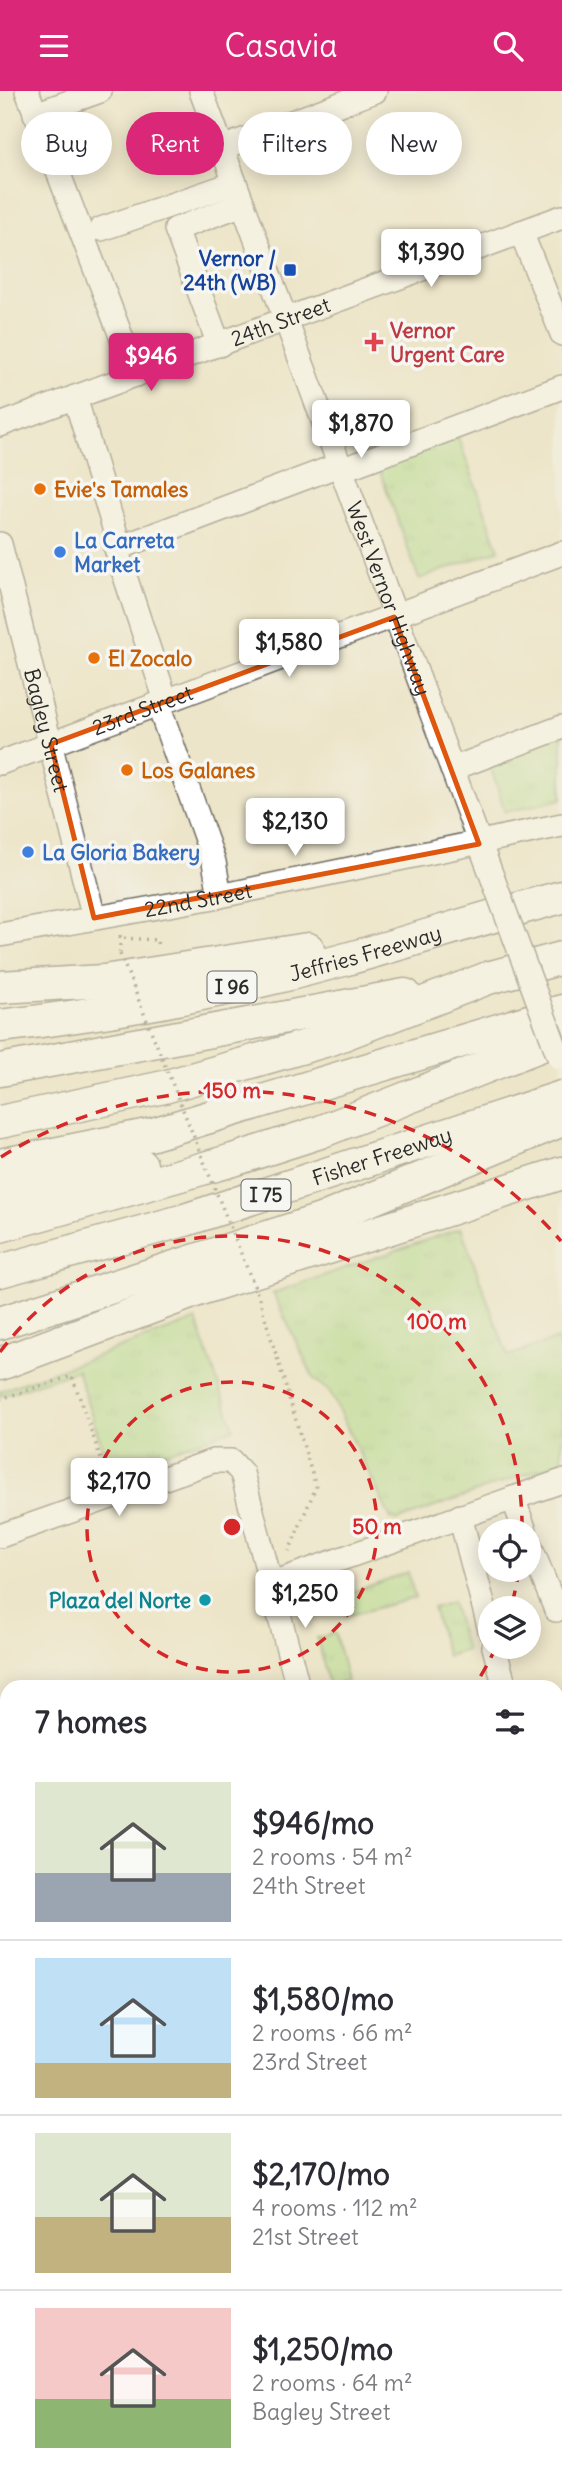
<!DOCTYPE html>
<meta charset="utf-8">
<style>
:root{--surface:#fff;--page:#f2f2f3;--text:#2b2b33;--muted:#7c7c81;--line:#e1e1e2;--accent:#db2777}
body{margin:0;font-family:Delius,sans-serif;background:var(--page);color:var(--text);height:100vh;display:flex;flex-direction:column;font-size:26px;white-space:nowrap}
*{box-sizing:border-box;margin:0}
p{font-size:23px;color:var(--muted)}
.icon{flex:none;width:38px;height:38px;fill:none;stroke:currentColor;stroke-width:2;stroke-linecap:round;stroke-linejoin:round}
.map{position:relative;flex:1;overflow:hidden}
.panel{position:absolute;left:0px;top:1589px;width:564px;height:800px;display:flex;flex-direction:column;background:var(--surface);border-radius:21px 21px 0 0;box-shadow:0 4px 18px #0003}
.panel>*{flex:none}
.hud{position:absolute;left:21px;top:21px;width:522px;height:63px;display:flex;gap:14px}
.controls{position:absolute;left:478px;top:1428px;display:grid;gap:14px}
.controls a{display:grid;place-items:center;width:63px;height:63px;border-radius:50%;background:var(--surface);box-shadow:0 4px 18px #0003;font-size:35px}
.price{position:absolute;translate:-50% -60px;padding:0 16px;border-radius:7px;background:#fff;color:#222;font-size:23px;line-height:46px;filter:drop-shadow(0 2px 4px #0008)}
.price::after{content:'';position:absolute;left:50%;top:42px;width:21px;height:16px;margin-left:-10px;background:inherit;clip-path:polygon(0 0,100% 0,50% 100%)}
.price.selected{background:var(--accent);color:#fff}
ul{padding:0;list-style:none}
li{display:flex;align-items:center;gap:21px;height:175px;padding:0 35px}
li+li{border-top:2px solid var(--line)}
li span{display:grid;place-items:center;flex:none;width:196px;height:140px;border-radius:0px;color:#555}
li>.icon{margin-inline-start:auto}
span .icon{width:84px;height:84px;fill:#fffc;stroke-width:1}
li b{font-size:30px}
h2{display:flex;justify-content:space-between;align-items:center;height:84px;padding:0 35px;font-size:30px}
.chip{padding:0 24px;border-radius:32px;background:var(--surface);box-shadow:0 4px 18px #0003;font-size:24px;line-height:63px}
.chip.selected{background:var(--accent);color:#fff}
header{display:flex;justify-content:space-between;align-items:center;height:91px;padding:0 35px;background:var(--accent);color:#fff;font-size:32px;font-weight:600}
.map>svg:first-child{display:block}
.grass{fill:url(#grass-tufts);stroke:#6a825a;stroke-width:2}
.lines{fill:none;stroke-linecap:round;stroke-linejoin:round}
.minor-casing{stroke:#6f6c62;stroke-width:26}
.highway-casing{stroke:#6f6c62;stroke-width:35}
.path{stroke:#6f6c62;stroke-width:3.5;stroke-dasharray:2 5;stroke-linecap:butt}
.minor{stroke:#fff;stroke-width:23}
.highway{stroke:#fff;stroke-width:32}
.minor-bridge-casing{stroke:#6f6c62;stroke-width:26;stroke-linecap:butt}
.path-bridge{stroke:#6f6c62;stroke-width:3.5;stroke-dasharray:2 5;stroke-linecap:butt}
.minor-bridge{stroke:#fff;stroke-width:23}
.marked{fill:none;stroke:#df570e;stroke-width:5;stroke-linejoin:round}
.ring{fill:none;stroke:#d62828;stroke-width:3.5;stroke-dasharray:12 9}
.transit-dot{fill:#1a4fb4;stroke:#f6f6f2;stroke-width:2.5}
.health-dot{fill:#e0444e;stroke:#f6f6f2;stroke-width:2.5}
.food-dot{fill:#e8710a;stroke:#f6f6f2;stroke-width:2.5}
.shop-dot{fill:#3f7fe0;stroke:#f6f6f2;stroke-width:2.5}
.culture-dot{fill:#0f9aa8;stroke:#f6f6f2;stroke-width:2.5}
.labels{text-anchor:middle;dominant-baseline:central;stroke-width:7;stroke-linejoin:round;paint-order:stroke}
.shield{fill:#f6f6f2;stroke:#686867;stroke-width:2}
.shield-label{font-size:19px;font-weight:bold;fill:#2b2b2b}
.transit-label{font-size:21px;font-weight:bold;fill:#164399;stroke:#f6f6f2;text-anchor:end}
.street-label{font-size:21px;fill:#2b2b2b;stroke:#f6f6f2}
.health-label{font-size:21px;font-weight:bold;fill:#be3a42;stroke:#f6f6f2;text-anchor:start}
.food-label{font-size:21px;font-weight:bold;fill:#c56008;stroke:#f6f6f2;text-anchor:start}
.shop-label{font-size:21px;font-weight:bold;fill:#366cbe;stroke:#f6f6f2;text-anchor:start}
.culture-label{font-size:21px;font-weight:bold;fill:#0d838f;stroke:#f6f6f2;text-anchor:end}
.centre{fill:#d62828;stroke:#f6f6f2;stroke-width:3.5}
.ring-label{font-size:21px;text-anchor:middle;font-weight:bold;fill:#d62828;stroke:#f6f6f2;stroke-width:7;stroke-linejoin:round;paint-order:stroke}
</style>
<header><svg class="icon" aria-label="menu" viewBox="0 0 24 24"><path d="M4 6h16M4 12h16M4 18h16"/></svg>Casavia<svg class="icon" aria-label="search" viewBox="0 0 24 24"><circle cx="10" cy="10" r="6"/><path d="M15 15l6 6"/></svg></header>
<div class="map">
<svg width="562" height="2388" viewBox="0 0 562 2388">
<defs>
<pattern id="grass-tufts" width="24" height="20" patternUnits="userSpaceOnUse" patternTransform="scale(1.75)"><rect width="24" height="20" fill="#aada88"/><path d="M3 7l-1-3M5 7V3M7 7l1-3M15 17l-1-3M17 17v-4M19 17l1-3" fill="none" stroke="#92bb76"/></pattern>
</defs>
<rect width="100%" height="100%" fill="#f6f6f2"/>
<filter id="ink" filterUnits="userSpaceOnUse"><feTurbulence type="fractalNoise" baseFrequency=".0143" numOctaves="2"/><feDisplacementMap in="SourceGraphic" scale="14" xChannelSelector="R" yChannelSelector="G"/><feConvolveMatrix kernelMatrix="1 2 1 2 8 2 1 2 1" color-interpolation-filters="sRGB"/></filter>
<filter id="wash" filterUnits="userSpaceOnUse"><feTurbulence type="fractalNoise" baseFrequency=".00686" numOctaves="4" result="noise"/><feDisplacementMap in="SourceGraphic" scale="28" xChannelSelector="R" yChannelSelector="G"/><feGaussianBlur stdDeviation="1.57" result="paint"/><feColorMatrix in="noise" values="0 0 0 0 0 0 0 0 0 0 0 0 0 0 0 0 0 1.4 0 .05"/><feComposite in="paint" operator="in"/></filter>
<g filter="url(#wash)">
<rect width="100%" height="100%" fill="#ede5c9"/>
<g class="grass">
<path d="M458,346L499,459L419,488L378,375Z"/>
<path d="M562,641V708L505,721L488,668Z"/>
<path d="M461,1137L508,1265L557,1248L562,1262V1370L396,1430L394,1427L391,1428L330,1301L314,1288L273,1202Z"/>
<path d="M196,1229L234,1338L110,1381L77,1279L0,1305V1300Z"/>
<path d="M408,1481L415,1507L346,1525L341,1505Z"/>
<path d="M452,1511L466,1559L447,1565L433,1517Z"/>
<path d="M335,1542L347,1590L329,1595L317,1547Z"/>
<path d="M562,1680V1776L557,1777V1682Z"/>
</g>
</g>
<g filter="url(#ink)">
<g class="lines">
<defs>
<g id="minor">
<path d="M27,0L136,284"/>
<path id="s1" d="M201,0L493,788"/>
<path d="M35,23L100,0"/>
<path d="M222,57L375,0"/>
<path d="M101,138L235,92"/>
<path d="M521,141L562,243"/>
<path d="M219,254L176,138L243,113"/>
<path d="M75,306L120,457"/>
<path id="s2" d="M0,334L562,126"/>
<path d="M341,379L562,296"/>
<path id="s3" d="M0,453L94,827"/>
<path d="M166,610L116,458L339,374"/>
<path d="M158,613L214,771L220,805"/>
<path id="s4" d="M0,672L562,462"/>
<path d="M452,678L562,636"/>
<path id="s5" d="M0,844L220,805L562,734"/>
<path d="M513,1407L525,1440"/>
<path d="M460,1425L490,1539"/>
<path d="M0,1445L213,1370H231L242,1382L298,1596"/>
<path d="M528,1449L556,1519L562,1516"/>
<path d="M270,1493L562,1390"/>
<path d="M494,1556L505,1596"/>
<path d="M556,1657L562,1656"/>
<path d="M556,1784L562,1783"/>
<path d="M556,1925L562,1923"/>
<path d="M0,1932L7,1930"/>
<path d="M556,2018L562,2039"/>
<path d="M0,2071L7,2069"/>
<path d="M556,2196L562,2195"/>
<path d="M556,2325L562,2323"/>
<path d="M0,2342L7,2340"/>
<path d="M412,2382L414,2388"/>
<path d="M504,2382L506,2388"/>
<path d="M321,2388L346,2382"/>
</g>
<g id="highway">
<path d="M0,896L104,890L308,858"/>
<path id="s6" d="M0,935C116,922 231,900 343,869C416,849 488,825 562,806"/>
<path d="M0,979L405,904"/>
<path d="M0,1031L164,996L331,948L488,887L562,867"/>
<path d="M0,1074L153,1043L562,920"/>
<path d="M0,1105L141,1074"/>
<path d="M0,1135L233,1069L320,1041L562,946"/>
<path id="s7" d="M0,1180L185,1129L562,1006"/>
<path d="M0,1232L321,1129L562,1029"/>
<path d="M0,1273L203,1197L562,1082"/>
</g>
</defs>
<use href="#minor" class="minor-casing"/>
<use href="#highway" class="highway-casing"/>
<g class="path">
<path d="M120,844V847L157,849L158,857"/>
<path d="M120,862V847"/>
<path d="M259,1207L316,1396L289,1460"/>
<path d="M0,1308L72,1285L107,1385"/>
</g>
<use href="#minor" class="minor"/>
<use href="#highway" class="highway"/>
<defs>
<path id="minor-bridge" d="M493,788L559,966"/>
</defs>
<use href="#minor-bridge" class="minor-bridge-casing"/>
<path class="path-bridge" d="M120,863L259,1207"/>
<use href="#minor-bridge" class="minor-bridge"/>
</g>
</g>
<path d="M0 0H562V2388H0ZM394,526L479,753L94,827L51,653Z" fill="#ede5c9" fill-opacity=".55" fill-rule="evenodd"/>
<path class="marked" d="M394,526L479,753L94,827L51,653Z"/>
<g class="ring">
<circle cx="232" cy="1436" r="145"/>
<path d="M519 1479A290 290 0 0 1 511 1516M496 1556A290 290 0 0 1 475 1594M0 1261A290 290 0 0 1 522 1439"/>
<path d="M1 1066A436 436 0 0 1 561 1150"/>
</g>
<rect class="transit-dot" x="283" y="172" width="14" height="14" rx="3.5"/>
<path class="health-dot" d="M370.5 240.5h7v7h7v7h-7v7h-7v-7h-7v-7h7z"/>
<g class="food-dot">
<circle cx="40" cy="398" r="7"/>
<circle cx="94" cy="567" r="7"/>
<circle cx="127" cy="679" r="7"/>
</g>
<g class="shop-dot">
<circle cx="60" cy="461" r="7"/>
<circle cx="28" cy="761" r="7"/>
</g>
<circle class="culture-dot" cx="205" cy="1509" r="7"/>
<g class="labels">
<g class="shield">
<rect x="207.5" y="880.5" width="49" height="31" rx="5"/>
<rect x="241.5" y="1088.5" width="49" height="31" rx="5"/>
</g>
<g class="shield-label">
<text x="232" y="896">I 96</text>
<text x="266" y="1104">I 75</text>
</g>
<g class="transit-label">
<text x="276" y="167">Vernor /<tspan x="276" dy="24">24th (WB)</tspan></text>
</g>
<g class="street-label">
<text stroke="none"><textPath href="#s2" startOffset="299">24th Street</textPath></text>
<text stroke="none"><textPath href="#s1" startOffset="541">West Vernor Highway</textPath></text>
<text stroke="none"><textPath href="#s4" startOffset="152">23rd Street</textPath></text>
<text stroke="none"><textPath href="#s3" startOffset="192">Bagley Street</textPath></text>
<text stroke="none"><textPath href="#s5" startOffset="201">22nd Street</textPath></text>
<text stroke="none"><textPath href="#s6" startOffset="373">Jeffries Freeway</textPath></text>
<text stroke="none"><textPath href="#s7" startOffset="399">Fisher Freeway</textPath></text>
</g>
<g class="health-label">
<text x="390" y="239">Vernor<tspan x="390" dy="24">Urgent Care</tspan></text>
</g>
<g class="food-label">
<text x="54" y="398">Evie's Tamales</text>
<text x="108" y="567">El Zocalo</text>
<text x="141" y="679">Los Galanes</text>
</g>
<g class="shop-label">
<text x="74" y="449">La Carreta<tspan x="74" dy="24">Market</tspan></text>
<text x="42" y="761">La Gloria Bakery</text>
</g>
<g class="culture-label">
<text x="191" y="1509">Plaza del Norte</text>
</g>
</g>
<circle cx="232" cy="1436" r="10" class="centre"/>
<g class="ring-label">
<text x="232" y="1007">150 m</text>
<text x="437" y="1238">100 m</text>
<text x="377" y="1443">50 m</text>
</g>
</svg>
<div class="controls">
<a><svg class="icon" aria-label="locate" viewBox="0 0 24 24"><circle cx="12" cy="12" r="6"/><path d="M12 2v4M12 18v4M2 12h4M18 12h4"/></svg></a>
<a><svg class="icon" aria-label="layers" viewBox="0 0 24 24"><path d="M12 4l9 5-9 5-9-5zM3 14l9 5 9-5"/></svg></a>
</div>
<b class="price" style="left:431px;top:198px">$1,390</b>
<b class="price selected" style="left:151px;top:302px">$946</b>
<b class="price" style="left:361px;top:369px">$1,870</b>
<b class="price" style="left:289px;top:588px">$1,580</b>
<b class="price" style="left:295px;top:767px">$2,130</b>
<b class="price" style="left:119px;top:1427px">$2,170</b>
<b class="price" style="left:305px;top:1539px">$1,250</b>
<div class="hud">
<a class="chip">Buy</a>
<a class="chip selected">Rent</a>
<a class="chip">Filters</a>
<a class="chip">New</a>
</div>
<section class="panel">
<h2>7 homes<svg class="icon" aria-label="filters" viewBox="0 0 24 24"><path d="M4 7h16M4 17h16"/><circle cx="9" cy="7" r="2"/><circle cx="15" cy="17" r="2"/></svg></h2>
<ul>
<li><span style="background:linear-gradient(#dfe7d0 65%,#9aa5b1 0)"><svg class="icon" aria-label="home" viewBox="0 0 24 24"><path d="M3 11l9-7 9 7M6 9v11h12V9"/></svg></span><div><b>$946/mo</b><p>2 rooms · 54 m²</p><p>24th Street</p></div></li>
<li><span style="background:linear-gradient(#bfe0f5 75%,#c2b280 0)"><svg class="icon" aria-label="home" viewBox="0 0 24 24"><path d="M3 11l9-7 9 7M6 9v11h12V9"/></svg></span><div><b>$1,580/mo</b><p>2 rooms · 66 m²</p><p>23rd Street</p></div></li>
<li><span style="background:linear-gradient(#dfe7d0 60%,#c2b280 0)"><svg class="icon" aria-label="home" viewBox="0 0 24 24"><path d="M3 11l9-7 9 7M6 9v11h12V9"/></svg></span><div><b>$2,170/mo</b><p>4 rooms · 112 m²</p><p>21st Street</p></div></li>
<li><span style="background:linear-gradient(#f6c9c9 65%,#8fb573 0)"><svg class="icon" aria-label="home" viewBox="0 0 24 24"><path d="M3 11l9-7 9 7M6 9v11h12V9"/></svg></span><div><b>$1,250/mo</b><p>2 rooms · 64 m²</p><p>Bagley Street</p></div></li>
</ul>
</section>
</div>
